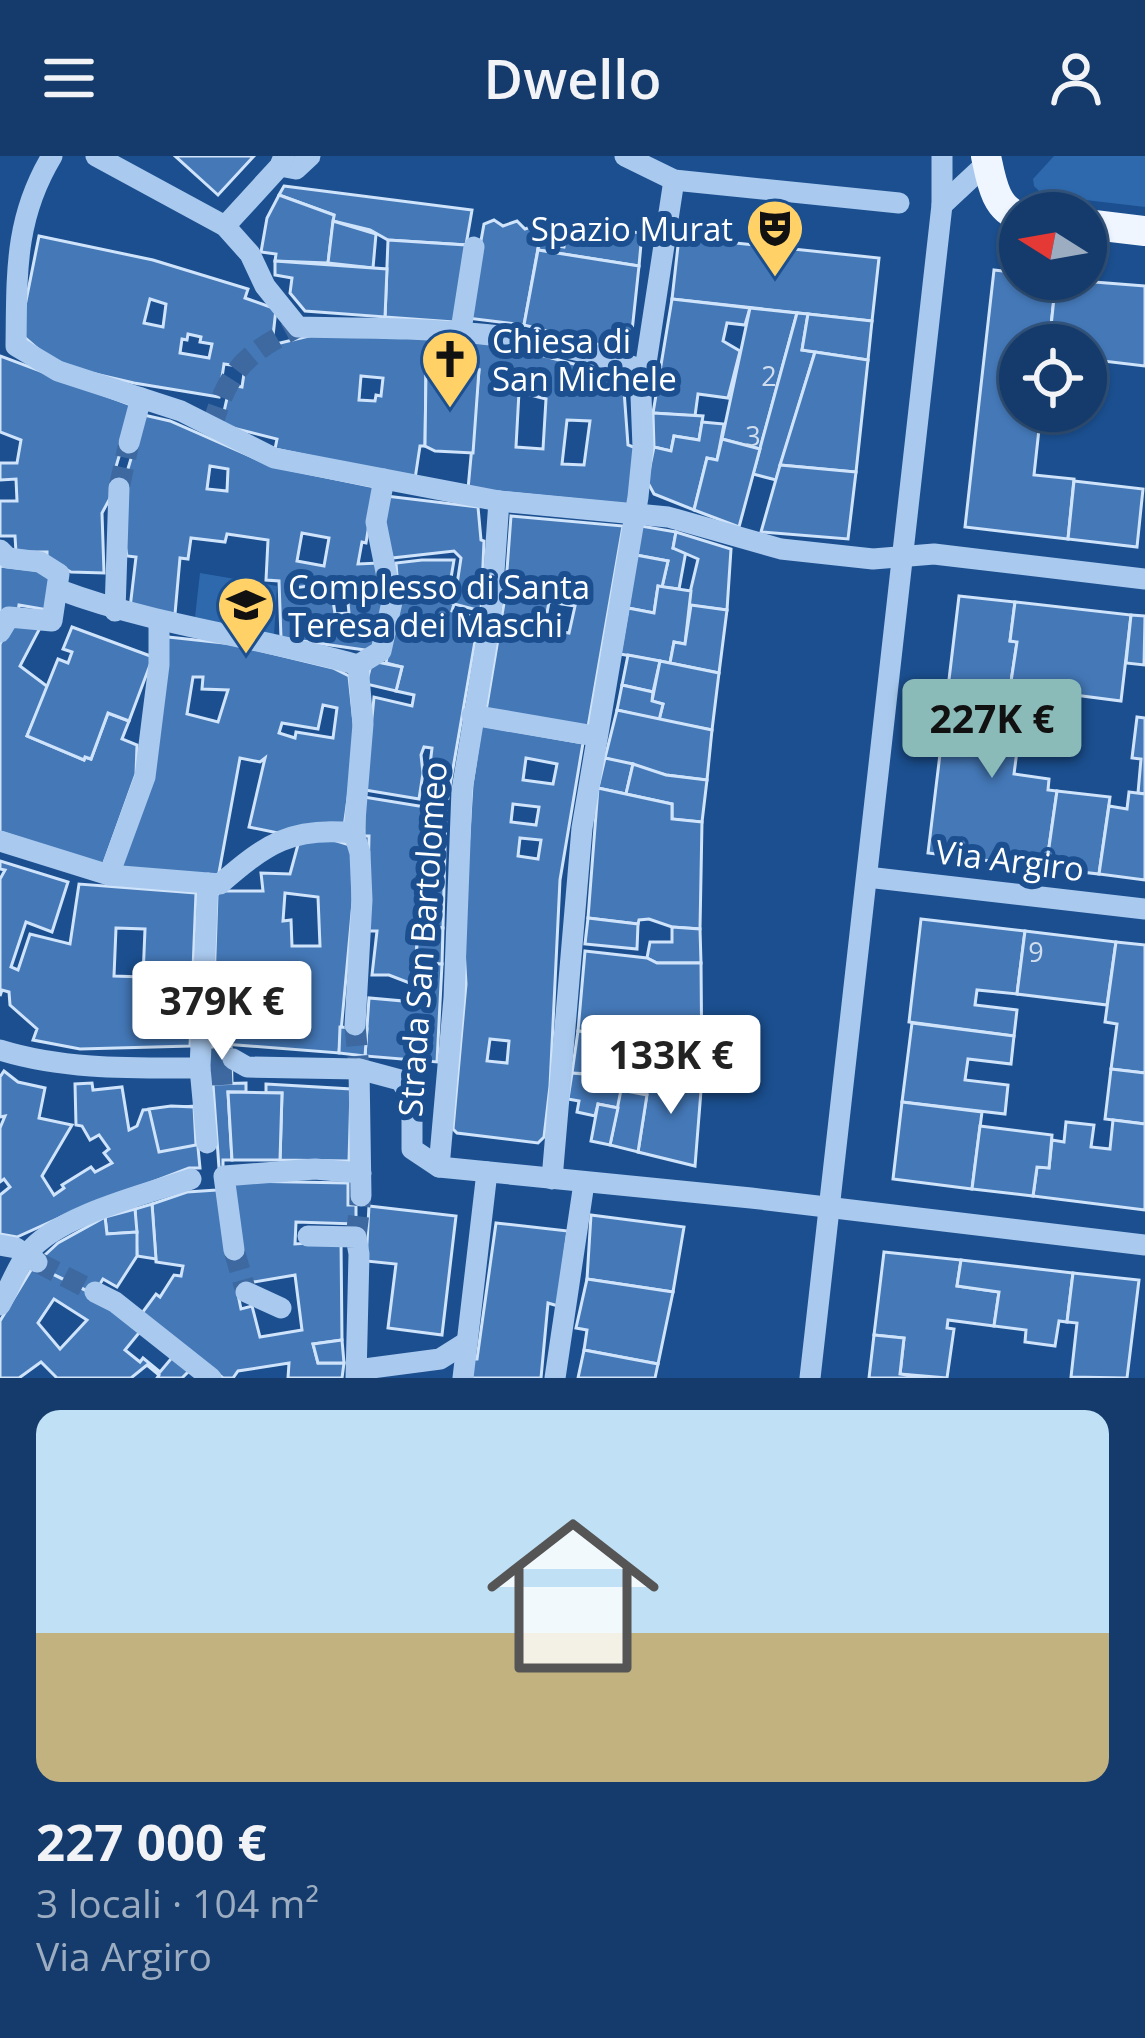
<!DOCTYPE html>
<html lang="it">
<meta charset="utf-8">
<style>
:root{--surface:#143b6b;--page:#1d4271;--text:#f1f3f6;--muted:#9dadc1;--line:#33557e;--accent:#8bbbb9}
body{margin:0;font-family:"Open Sans",sans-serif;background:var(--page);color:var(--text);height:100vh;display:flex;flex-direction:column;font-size:45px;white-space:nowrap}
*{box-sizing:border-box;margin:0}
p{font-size:39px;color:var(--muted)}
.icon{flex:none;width:66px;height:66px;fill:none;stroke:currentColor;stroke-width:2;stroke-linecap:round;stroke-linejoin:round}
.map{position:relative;height:1222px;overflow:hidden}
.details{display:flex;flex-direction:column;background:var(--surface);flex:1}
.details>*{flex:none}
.needle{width:78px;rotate:281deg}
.tools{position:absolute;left:999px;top:36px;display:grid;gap:24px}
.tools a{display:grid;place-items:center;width:108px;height:108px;border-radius:50%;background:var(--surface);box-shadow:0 3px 9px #0004,0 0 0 3px var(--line);font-size:60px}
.price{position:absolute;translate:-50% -102px;padding:0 27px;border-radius:12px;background:#fff;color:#222;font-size:39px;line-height:78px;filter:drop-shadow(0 3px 6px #0008)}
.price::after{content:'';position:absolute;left:50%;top:72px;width:36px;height:27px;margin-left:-18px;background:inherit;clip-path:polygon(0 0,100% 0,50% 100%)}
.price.on{background:var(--accent);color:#111}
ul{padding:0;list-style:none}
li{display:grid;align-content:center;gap:24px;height:636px;padding:0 36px}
li span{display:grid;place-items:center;height:372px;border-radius:24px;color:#555}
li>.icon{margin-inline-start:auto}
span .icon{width:216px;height:216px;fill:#fffc;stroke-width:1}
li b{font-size:51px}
header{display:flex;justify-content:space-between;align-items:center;height:156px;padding:0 36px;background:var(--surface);font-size:54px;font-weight:600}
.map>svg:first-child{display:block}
.green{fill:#2e69ad}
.building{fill:#4478b7;stroke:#cfe3fa;stroke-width:3;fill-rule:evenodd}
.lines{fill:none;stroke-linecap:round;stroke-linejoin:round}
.minor-tunnel{stroke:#3d69a0;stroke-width:21;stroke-dasharray:21 10;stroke-linecap:butt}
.minor{stroke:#a9c9ee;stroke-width:21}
.major{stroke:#f0f6ff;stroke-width:30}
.labels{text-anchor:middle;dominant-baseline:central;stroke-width:12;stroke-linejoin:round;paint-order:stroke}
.number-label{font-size:27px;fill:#d0dded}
.poi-label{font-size:33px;fill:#fff;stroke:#1b4f8f;text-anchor:start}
.street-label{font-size:33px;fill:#fff;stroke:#1b4f8f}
</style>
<header><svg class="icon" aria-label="menu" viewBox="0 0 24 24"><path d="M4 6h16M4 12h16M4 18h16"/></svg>Dwello<svg class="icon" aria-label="person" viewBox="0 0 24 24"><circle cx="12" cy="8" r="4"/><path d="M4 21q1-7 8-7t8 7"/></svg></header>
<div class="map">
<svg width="1145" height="1222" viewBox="0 0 1145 1222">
<rect width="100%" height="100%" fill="#1b4f8f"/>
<g class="green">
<path d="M1054,0H1145V51L1043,39L1034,30L1033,23Z"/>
<path d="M200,417L277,430L274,479L195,461Z"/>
</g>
<g class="building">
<path d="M175,0H254L218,39Z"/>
<path d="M284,30L472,54L466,89L388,84L370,74L333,65L334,59L279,39Z"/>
<path d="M279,39L334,59L328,107L275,105L276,98L261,96L267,62Z"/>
<path d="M494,64L503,70L517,65L525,73L534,70L541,76L524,169L467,162L484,68Z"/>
<path d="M333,65L376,78L373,112L328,107Z"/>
<path d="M568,69L642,77L639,110L538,94L539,87L564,91Z"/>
<path d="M39,80L153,104L248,133L245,142L276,153L272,189L313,179L480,183L623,221L628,289L636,292L629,349L468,333L479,214L465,213L457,202L449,203L443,212L426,215L425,290H420L415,323L275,293L277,283L221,269L230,229L242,231L245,211L224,208L219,241L134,227L78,214L46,200L24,181L22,165ZM150,143L166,148L163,171L144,167ZM188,178L201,181L200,186L212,188L209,202L180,197L182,183L187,184ZM361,220L383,222L381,240L376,239L375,245L359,244ZM519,236L546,243L543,293L516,291ZM567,264L590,265L584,309L562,308Z"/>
<path d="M679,81L879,102L872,165L672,143Z"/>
<path d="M388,84L466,89L454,166L385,161Z"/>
<path d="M538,94L639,110L630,194L627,196L524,169Z"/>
<path d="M275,105L387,113L385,161L305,155L290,137L292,122L275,119Z"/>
<path d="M994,114L1020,117V123H1056L1049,189H1020V255H1041L1034,319L1074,323L1068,383L965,371Z"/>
<path d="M1056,123L1145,130V210L1086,203V189H1049Z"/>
<path d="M672,143L750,152L745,169L727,167L723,185L740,195L728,242L698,238L695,260L653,257Z"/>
<path d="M750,152L797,157L760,293L722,283Z"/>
<path d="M797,157L808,158L802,194L815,196L776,324L753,318Z"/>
<path d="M808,158L872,165L868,204L802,194Z"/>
<path d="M815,196L868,204L856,316L780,309Z"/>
<path d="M0,200L134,250L115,314L127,316L144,259L170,265L273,310L375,331L366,387L362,386L358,408L379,407L385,458L372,495L281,482L279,425L266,424L268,384L227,378L225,386L191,382L188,403L180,402L175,458L130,452L136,401L127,400L115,333L102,357L104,417L71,416L47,403V396H16L15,380H0V345H17L16,323L0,324V307H17L21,284L0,276ZM210,310L228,313L227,335L207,333ZM302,377L329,382L324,410L297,405ZM346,426L349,457L335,458L332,437L293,441L292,432Z"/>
<path d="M443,212L479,214L473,297L435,295L425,290L426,215Z"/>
<path d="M653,257L703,260L699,284L674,280L671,295L654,291Z"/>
<path d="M702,266L724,268L717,304L707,302L694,354L654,338L647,325L654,291L671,295L674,280L699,284Z"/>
<path d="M722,283L760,293L739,371L694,354L707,302L717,304Z"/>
<path d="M780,309L856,316L848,383L761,376Z"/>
<path d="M1074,325L1143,333L1137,391L1068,383Z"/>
<path d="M386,340L478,351L481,384L484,385L481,455L454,448L461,402L454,395L392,402L383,364Z"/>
<path d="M511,360L623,370L588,571L486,555L505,441ZM549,446L575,450L569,477L544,473Z"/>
<path d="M641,370L676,376L673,392L686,395L679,433L662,431L668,405L636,399Z"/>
<path d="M676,376L731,393L727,454L687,449L698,403L673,392Z"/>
<path d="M636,399L668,405L662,431L658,430L654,457L628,452Z"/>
<path d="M422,404H454L447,446L454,448L452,455L479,462L446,653L443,772L418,771L416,806L442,808L437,906L365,900L369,842L415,846V829L389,819H372L377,775H367L369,680H364V641L425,651L432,592L424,591L421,599L423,617L419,643L365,634L374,541L412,550L414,539L396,535L402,511L386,507L398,433L396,407Z"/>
<path d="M0,410L43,415L54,423L48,454L19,449L18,456L0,459Z"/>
<path d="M658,430L691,435L685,488L674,486L670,507L620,498L628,452L654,457Z"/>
<path d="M959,440L1015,446L1010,485L1017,486L1009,539L948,532Z"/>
<path d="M1015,446L1131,459L1121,545L1059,537V544L1009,539L1017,486L1010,485Z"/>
<path d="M691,449L727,454L719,517L670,507L674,486L685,488Z"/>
<path d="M1131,459L1145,460L1144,509L1126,507Z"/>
<path d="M14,464L41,470L20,510L48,531L27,580L84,604L85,601L91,603L108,557L129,565L122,583L137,589L136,618L103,710L0,676V488Z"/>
<path d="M72,471L153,501L129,565L108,557L91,603L85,601L84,604L27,580L58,503L68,507L72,496L63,493Z"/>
<path d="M168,481L233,488L333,512L349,520L356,586L344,671L278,677L249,671L265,602L260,606L240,602L218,722L116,715ZM193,521H203L202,533L228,534L218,566L187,558ZM323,549L337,552L333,582L296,576L295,582L279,577L282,567L318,573Z"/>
<path d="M628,499L660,505L653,536L622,529Z"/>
<path d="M372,505L402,511L396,535L366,528Z"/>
<path d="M660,505L719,517L712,574L659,564L663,548L652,545Z"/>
<path d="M622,529L653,536L652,545L663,548L659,564L617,554Z"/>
<path d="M948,532L1059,544L1055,576L1020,572L1014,618L1049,623L1048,634L1057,635L1046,712L928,697Z"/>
<path d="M617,554L712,574L707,624L666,619L605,602Z"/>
<path d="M1137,561L1145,562V638L1138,637L1141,603L1132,602Z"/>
<path d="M481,569L583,587L560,724L550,930L544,981L538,987L457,977L453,973L466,828L463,774L472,629ZM526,602L557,608L553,628L523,624ZM513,648L539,651L536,669L511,666ZM520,682L541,684L538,703L518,700ZM490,883L509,885L507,907L487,905Z"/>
<path d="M605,602L633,608L626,638L598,632Z"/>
<path d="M633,608L666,619L707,624L702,666L672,663V648L626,638Z"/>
<path d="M598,632L672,648V663L702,666L700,773L672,771L649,763L639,764L638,768L588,762Z"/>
<path d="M1057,635L1110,641L1099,718L1046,712Z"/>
<path d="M1129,636L1145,638V724L1099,718L1109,650L1127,653Z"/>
<path d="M327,682L353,690V746L339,897L212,887L217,739L220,735H263L261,717L290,718L299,685ZM285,737L318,741L320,790H292L291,764L283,765Z"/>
<path d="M0,705L68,726L52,776L26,766L11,811L18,814L30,778L70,788L79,728L196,737L190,890L80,893L33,884L37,873L10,849L9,836L2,834L0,840V723L5,714L0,713ZM116,772L145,773L143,821L114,820Z"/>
<path d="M588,762L638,768L637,793L585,788Z"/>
<path d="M921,763L1025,775L1017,838L977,834L975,849L1017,854L1014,880L909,866Z"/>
<path d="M418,771L443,772L442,808L416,806Z"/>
<path d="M672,771L700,773L701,807H657L647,802L650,786H672Z"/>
<path d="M1025,775L1116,786L1107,849L1017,838Z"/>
<path d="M1116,786L1145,789V917L1111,913L1117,868L1105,866Z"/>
<path d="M585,795L647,802L657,807H701L702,922L676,919V899L654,896L647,939L621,934L630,882L578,875Z"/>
<path d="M912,867L1014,880L1011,908L968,903L965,924L1008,929L1005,958L902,946Z"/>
<path d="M340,871L367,873L365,900L339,897Z"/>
<path d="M578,875L630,882L624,920L572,917Z"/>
<path d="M212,887H231L232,927L213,928Z"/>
<path d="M651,911L702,922L695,1010L638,996Z"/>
<path d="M1111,913L1145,917V968L1105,963Z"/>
<path d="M4,915L18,926L45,932L39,962L72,969L42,1020L54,1039L64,1032L62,1029L91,1011L95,1016L112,1007L104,997L109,993L99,979L90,984L82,970L76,969L75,928L92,927L93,934L122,931L129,974L137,970L143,954L194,950L200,1012H189L66,1059L17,1081L0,1078V1039L10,1031L4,1023L0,1026V972L5,960L0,961V921Z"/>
<path d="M606,916L624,920L618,952L598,948L595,960L577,956L579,945L568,943L572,917L605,920Z"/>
<path d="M246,927V936H228L232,1004H223V1012H219L213,928Z"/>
<path d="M266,928L351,933L349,1005L280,1004L282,937H266Z"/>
<path d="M621,934L647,939L638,996L610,989Z"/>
<path d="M228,936L282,937L280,1004H232Z"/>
<path d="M902,946L982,956L972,1033L893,1023Z"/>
<path d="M598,948L618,952L610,989L591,985Z"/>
<path d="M171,950L194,951L196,989L159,996L149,953Z"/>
<path d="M1113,964L1145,968V1054L1033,1040L1037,1011L1049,1012L1052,984L1064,986L1066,966L1094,969L1091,991L1110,993Z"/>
<path d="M980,970L1052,979L1049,1012L1037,1011L1033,1040L972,1033Z"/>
<path d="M235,1025L348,1027V1049H356V1068L296,1066L295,1088L341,1085L342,1184L313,1188L318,1207H344L342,1222H288L289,1207L238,1215L233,1222H223L142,1157L156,1138L160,1141L174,1119L181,1120L183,1110L156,1106L152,1048L187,1036L217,1034ZM295,1119L302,1174L260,1181L252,1150L241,1153L236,1129Z"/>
<path d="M152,1048L156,1103L137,1100L135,1053Z"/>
<path d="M369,1050L456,1060L442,1179L388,1172L396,1108L366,1105Z"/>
<path d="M135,1053L137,1076L107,1078L105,1061Z"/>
<path d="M591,1059L684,1071L673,1136L587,1123Z"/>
<path d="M105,1061L107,1078L137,1076V1100L117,1131L103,1123L94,1138L34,1109L58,1087Z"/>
<path d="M496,1067L568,1075L558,1150L548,1147L541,1222H469L471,1203H477Z"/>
<path d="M884,1096L961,1104L957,1130L999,1136L994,1170L948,1164L947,1172L954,1173L947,1222L900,1218L904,1182L874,1179Z"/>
<path d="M961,1104L1073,1117L1067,1166L1059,1165L1055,1190L1025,1186L1026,1174L994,1170L999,1136L957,1130Z"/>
<path d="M34,1109L113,1148L143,1172L125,1194L140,1206L143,1202L160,1216L175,1198L192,1212L182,1222H157L159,1219L147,1209L131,1222H57L41,1206L19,1222H0V1165ZM54,1143L87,1164L60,1193L38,1167Z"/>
<path d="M1073,1117L1139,1124L1127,1222L1071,1221L1077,1167L1067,1166Z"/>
<path d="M587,1123L673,1136L658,1208L584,1194L587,1174L576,1172Z"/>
<path d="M874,1179L904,1182L900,1218L928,1222H869Z"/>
<path d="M342,1184L344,1207H318L313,1188Z"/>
<path d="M584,1194L658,1208L655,1222H578Z"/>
</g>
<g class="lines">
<g class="minor-tunnel">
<path d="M212,271C228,214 245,198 298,171"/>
<path d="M119,332L129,287"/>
<path d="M355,869L359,913"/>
<path d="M211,903H233"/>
<path d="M211,919L234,918"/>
<path d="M356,1081L361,1040"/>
<path d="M234,1094L246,1136"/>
<path d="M37,1106L95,1136"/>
</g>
<g class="minor">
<path d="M52,0C14,63 17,118 16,190L58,215L181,255L274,302L499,345L668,361L781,393L873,403L934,398L1145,423"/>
<path d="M96,0L225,70L250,98L265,130L298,171C427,173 522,171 646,215"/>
<path d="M625,0L674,24L899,47"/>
<path d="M280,10L296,13L310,0"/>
<path d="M942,49L987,7"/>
<path d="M225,70L280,10L284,0"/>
<path d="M461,174L474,91"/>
<path d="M129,287L141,242"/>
<path d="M0,394L8,402L40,406L59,418L52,465L9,461L0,476"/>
<path d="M60,434C156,470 259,481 358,509"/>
<path d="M115,455L119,332"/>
<path d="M358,509L381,495L392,446L376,366L384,323"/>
<path d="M472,559L595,580"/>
<path d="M0,685L109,719L220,728C266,688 292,670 354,677"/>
<path d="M109,719L145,621L159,509V464"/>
<path d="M867,721L1145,753"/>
<path d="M355,869L362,744L360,697L354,677L363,568L358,509"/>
<path d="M0,894C64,914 134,912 200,912"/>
<path d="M233,903L247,911L359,913L400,924L412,941V993L439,1011L751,1042L1145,1089"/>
<path d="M359,913L361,1040"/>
<path d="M207,987L200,912L208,727"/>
<path d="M439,1011L454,842L462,634L491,458L499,345"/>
<path d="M552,1023L582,672L638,341L643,291L641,240L674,24"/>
<path d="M308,1080L356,1081L359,1098L356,1222"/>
<path d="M0,1089L16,1092L37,1106"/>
<path d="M234,1094L224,1020L315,1013L361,1017"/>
<path d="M95,1136L115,1146L211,1222"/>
<path d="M246,1136L281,1152"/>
<path d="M0,1149C9,1133 16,1113 27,1098C56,1060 146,1038 191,1023"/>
<path d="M357,1214L440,1203L467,1186"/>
<path d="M463,1222L487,1016"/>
<path d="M555,1222L584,1027"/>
<path d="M810,1222L942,49V0"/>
</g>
<g class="major">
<path d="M986,0C991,23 995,54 1020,60"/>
<path d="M1086,68L1145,75"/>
</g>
</g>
<defs>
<symbol id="theatre-pin" viewBox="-11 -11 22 30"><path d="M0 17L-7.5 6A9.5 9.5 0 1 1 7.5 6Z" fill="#ffd166" stroke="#1b4f8f"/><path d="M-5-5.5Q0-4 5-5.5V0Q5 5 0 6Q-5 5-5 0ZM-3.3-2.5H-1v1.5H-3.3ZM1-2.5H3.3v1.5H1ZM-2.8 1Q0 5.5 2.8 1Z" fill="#111"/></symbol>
<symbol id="church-pin" viewBox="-11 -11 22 30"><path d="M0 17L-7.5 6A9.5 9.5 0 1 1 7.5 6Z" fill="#ffd166" stroke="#1b4f8f"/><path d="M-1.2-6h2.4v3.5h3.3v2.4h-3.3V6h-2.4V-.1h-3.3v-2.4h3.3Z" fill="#111"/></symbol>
<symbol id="university-pin" viewBox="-11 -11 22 30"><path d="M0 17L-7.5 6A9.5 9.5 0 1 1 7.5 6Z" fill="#ffd166" stroke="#1b4f8f"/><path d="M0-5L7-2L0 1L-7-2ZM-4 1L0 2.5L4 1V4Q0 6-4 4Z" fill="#111"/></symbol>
</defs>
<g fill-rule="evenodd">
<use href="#theatre-pin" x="742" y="39" width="66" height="90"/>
<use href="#church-pin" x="417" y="170" width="66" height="90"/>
<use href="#university-pin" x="213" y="416" width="66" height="90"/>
</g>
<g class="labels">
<g class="number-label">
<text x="769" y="219">2</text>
<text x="753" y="279">3</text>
<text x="1036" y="795">9</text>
</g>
<g class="poi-label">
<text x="733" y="72" text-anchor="end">Spazio Murat</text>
<text x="492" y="184">Chiesa di<tspan x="492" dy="38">San Michele</tspan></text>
<text x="288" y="430">Complesso di Santa<tspan x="288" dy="38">Teresa dei Maschi</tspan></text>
</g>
<g class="street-label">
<text transform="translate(1010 704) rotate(7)">Via Argiro</text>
<text transform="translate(422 783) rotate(-86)">Strada San Bartolomeo</text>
</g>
</g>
</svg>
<div class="tools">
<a><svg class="needle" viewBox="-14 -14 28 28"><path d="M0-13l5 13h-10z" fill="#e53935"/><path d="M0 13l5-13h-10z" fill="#9dadc1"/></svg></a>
<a><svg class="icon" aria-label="locate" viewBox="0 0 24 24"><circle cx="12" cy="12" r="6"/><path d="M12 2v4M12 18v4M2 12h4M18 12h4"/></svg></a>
</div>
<b class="price on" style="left:992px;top:625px">227K €</b>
<b class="price" style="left:222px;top:907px">379K €</b>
<b class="price" style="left:671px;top:961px">133K €</b>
</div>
<section class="details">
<ul>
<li><span style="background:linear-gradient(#bfe0f5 60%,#c2b280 0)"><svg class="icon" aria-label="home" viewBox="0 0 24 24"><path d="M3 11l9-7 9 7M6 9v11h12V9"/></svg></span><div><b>227 000 €</b><p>3 locali · 104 m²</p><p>Via Argiro</p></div></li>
</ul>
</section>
